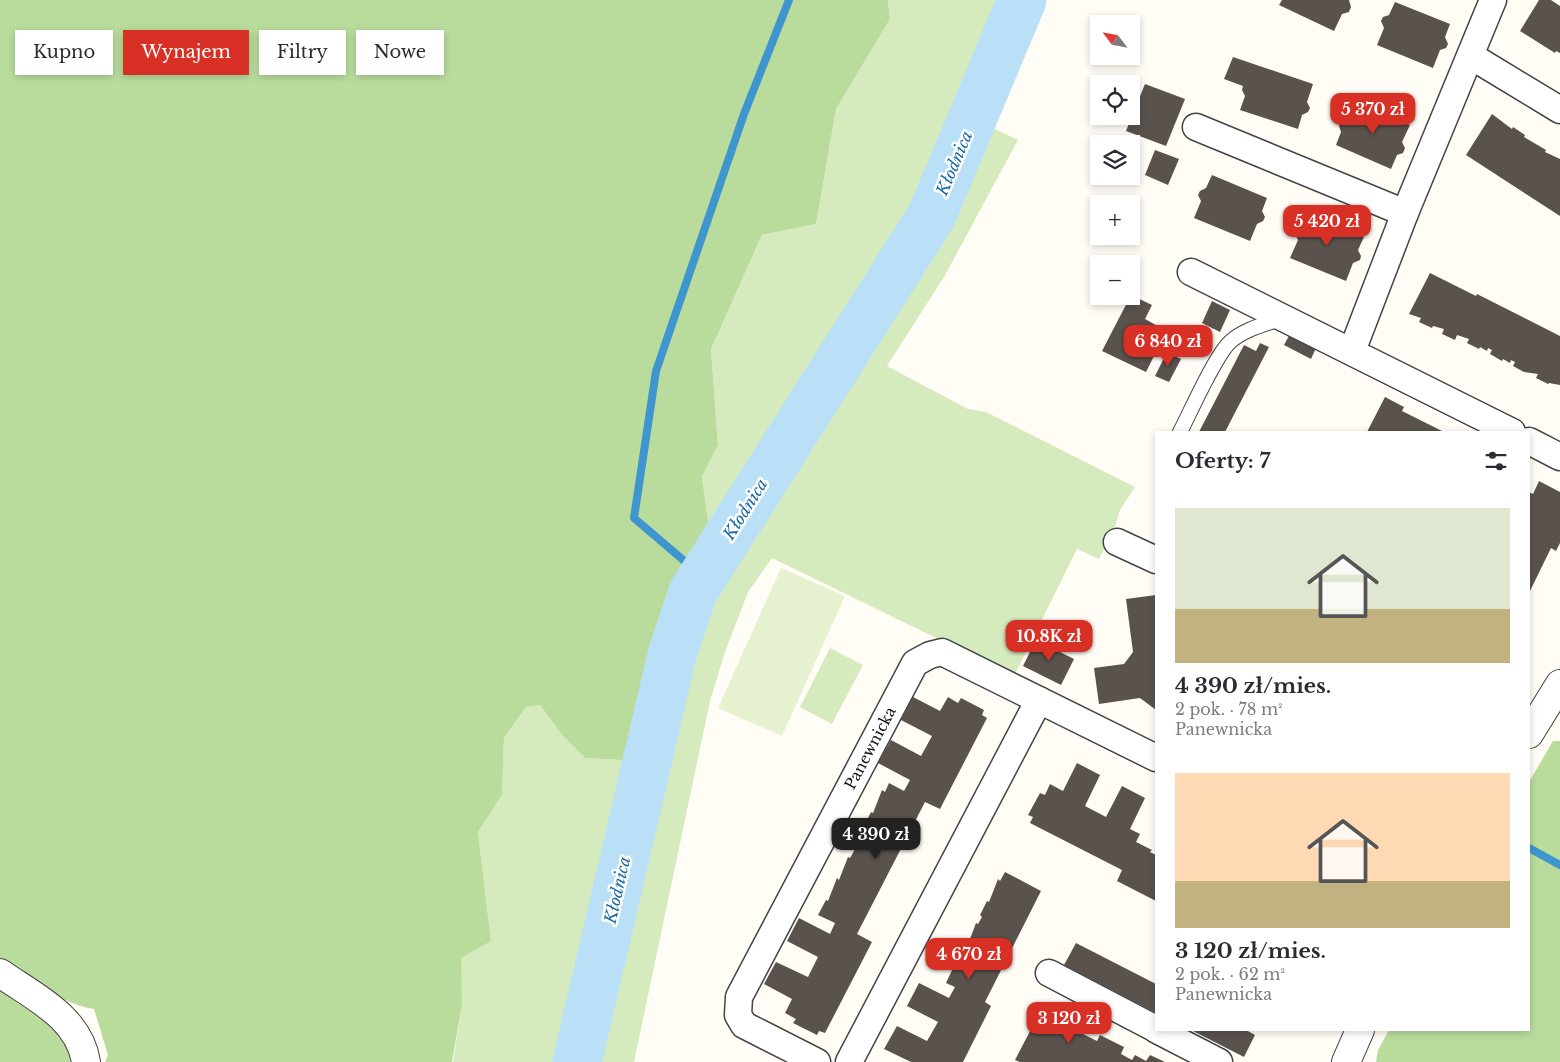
<!DOCTYPE html>
<html lang="pl">
<meta charset="utf-8">
<style>
:root{--surface:#fff;--page:#f2f2f3;--text:#2b2b33;--muted:#7c7c81;--accent:#d93025}
body{margin:0;font-family:"Libre Baskerville",serif;background:var(--page);color:var(--text);height:100vh;display:flex;flex-direction:column;font-size:19px;white-space:nowrap}
*{box-sizing:border-box;margin:0}
p{font-size:16px;color:var(--muted)}
.icon{flex:none;width:28px;height:28px;fill:none;stroke:currentColor;stroke-width:2;stroke-linecap:round;stroke-linejoin:round}
.map{position:relative;flex:1;overflow:hidden}
.drawer{position:absolute;left:1155px;top:431px;width:375px;height:600px;display:flex;flex-direction:column;background:var(--surface);border-radius:0px;box-shadow:0 2px 8px #0003}
.drawer>*{flex:none}
.top-card{position:absolute;left:15px;top:30px;width:475px;height:45px;display:flex;gap:10px}
.needle{width:32px;rotate:302deg}
.tools{position:absolute;left:1090px;top:15px;display:grid;gap:10px}
.tools a{display:grid;place-items:center;width:50px;height:50px;border-radius:0px;background:var(--surface);box-shadow:0 2px 8px #0003;font-size:25px}
.price{position:absolute;translate:-50% -42px;padding:0 11px;border-radius:10px;background:var(--accent);color:#fff;font-size:16px;line-height:32px;filter:drop-shadow(0 1px 2px #0008)}
.price::after{content:'';position:absolute;left:50%;top:30px;width:15px;height:11px;margin-left:-8px;background:inherit;clip-path:polygon(0 0,100% 0,50% 100%)}
.price.active{background:#222;color:#fff}
ul{padding:0;list-style:none}
li{display:grid;align-content:center;gap:10px;height:265px;padding:0 20px}
li span{display:grid;place-items:center;height:155px;border-radius:0px;color:#555}
li>.icon{margin-inline-start:auto}
span .icon{width:90px;height:90px;fill:#fffc;stroke-width:1}
li b{font-size:21px}
h2{display:flex;justify-content:space-between;align-items:center;height:60px;padding:0 20px;font-size:21px}
.chip{padding:0 18px;border-radius:0px;background:var(--surface);box-shadow:0 2px 8px #0003;font-size:18px;line-height:45px}
.chip.active{background:var(--accent);color:#fff}
.map>svg:first-child{display:block}
.green{fill:#d5ebbd}
.forest{fill:#b9dc9c}
.pitch{fill:#e6f2cf}
.lines{fill:none;stroke-linecap:round;stroke-linejoin:round}
.stream{stroke:#3f96cf;stroke-width:8}
.river{stroke:#b9e0f7;stroke-width:49}
.building{fill:#5a524d}
.service-casing{stroke:#444;stroke-width:16}
.minor-casing{stroke:#444;stroke-width:29}
.tertiary-casing{stroke:#444;stroke-width:30}
.service{stroke:#fff;stroke-width:14}
.minor{stroke:#fff;stroke-width:26}
.tertiary{stroke:#fff;stroke-width:28}
.labels{text-anchor:middle;dominant-baseline:central;stroke-width:5;stroke-linejoin:round;paint-order:stroke}
.street-label{font-size:15px;fill:#111;stroke:#fff}
.water-label{font-size:16px;font-style:italic;fill:#1768a6;stroke:#fff}
</style>
<div class="map">
<svg width="1560" height="1062" viewBox="0 0 1560 1062">
<rect width="100%" height="100%" fill="#fffdf5"/>
<g class="green">
<path d="M888,0H1017L970,116L926,213L712,550L702,477L718,445L711,349L762,235L816,224L836,109L890,19Z"/>
<path d="M1029,0H1040L989,126L1018,140L944,277L887,366L968,409L986,412L1135,487L1120,510L1114,530L1099,559L1077,549L1014,676L772,558L748,592L725,652L710,701L634,1062H584L682,636L692,605L937,220Z"/>
<path d="M830,648L863,665L832,724L800,707Z"/>
<path d="M540,705L562,735L585,758L639,761L570,1062H453L462,1005L460,958L491,940L478,832L502,795L504,738L526,707Z"/>
</g>
<g class="forest">
<path d="M0,0H888L890,19L836,109L816,224L762,235L711,349L718,445L702,477L712,550L690,584L675,612L639,761L585,758L562,735L540,705L526,707L504,738L502,795L478,832L491,941L461,958L462,1005L452,1062H105L108,1055L94,1009C58,1003 30,978 0,958Z"/>
<path d="M1553,741H1560V1062H1376L1378,1050L1389,1030H1529V782Z"/>
<path d="M0,987L56,1026L66,1043L74,1062H0Z"/>
</g>
<path class="pitch" d="M781,568L845,596L782,736L718,708Z"/>
<g class="lines">
<g class="stream">
<path d="M702,576L634,518L656,371L744,114L789,0"/>
<path d="M1529,848L1560,865"/>
</g>
<path class="river" d="M577,1062L672,655L693,592L932,215L1022,0"/>
</g>
<g class="building">
<path d="M1282,0H1349L1351,7L1349,12L1342,14L1334,31L1279,5Z"/>
<path d="M1539,0H1551L1560,6V53L1556,51L1555,53L1520,31Z"/>
<path d="M1395,2L1450,24L1445,37L1448,44L1446,48L1440,50L1433,68L1377,45L1384,28L1381,21L1383,17L1389,15Z"/>
<path d="M1233,57L1313,84L1307,102L1310,108L1308,112L1302,115L1298,129L1240,110L1245,96L1242,90L1243,86L1224,79Z"/>
<path d="M1145,84L1185,99L1166,146L1126,131Z"/>
<path d="M1354,102L1410,125L1402,142L1405,148L1403,153L1397,155L1391,169L1336,145L1341,132L1339,126L1340,122L1347,119Z"/>
<path d="M1492,114L1512,129L1513,127L1525,135L1524,137L1546,150L1545,152L1560,159V216L1466,155Z"/>
<path d="M1155,150L1179,159L1168,185L1145,175Z"/>
<path d="M1212,175L1267,198L1262,211L1265,217L1263,221L1257,224L1250,241L1194,218L1201,201L1198,195L1200,191L1206,188Z"/>
<path d="M1308,214L1364,237L1358,250L1361,256L1360,260L1353,263L1346,281L1290,258L1298,240L1295,234L1296,230L1303,227Z"/>
<path d="M1430,273L1476,296L1477,294L1560,336V385L1549,383L1548,384L1536,378L1538,374L1524,372L1513,366L1515,362L1511,360L1510,363L1503,359L1502,361L1490,354L1492,350L1488,348L1487,351L1480,347L1479,349L1467,343L1469,339L1457,335L1455,340L1442,334L1444,329L1433,326L1432,328L1419,322L1421,318L1409,314Z"/>
<path d="M1131,295L1152,305L1145,319L1170,333L1169,335L1166,332L1146,372L1102,351Z"/>
<path d="M1212,301L1230,310L1220,332L1202,323Z"/>
<path d="M1290,334L1316,348L1311,359L1284,345Z"/>
<path d="M1260,343L1269,347L1225,432H1199L1244,345L1256,351Z"/>
<path d="M1167,352L1181,359L1169,382L1155,376Z"/>
<path d="M1385,397L1404,407L1402,411L1444,432H1367Z"/>
<path d="M1539,481L1560,492V543L1556,551L1551,548L1529,593V492L1533,494Z"/>
<path d="M1156,595V710L1140,698L1099,704L1094,668L1124,664L1133,652L1126,599Z"/>
<path d="M1036,640L1074,659L1061,685L1023,666Z"/>
<path d="M913,697L940,711L948,697L958,703L961,698L984,710L982,715L987,718L940,809L925,802L857,934L872,942L825,1033L819,1031L817,1035L793,1023L796,1019L785,1013L792,999L764,984L776,962L808,977L818,957L787,941L799,918L830,934L835,923L818,915L826,900L828,901L837,878L839,880L848,857L850,858L855,849L852,848L860,834L862,835L866,827L864,826L871,812L873,813L882,790L885,792L889,783L904,791L910,780L878,763L891,740L921,756L932,736L901,720Z"/>
<path d="M1077,763L1100,775L1085,806L1106,817L1122,786L1145,798L1130,829L1140,834L1136,842L1152,850L1150,852L1156,855V901L1117,881L1122,870L1030,823L1033,817L1028,815L1040,793L1045,795L1050,784L1063,791Z"/>
<path d="M1005,872L1041,891L985,1002L991,1006L963,1062H911L884,1049L897,1026L927,1041L938,1022L907,1006L919,983L949,998L955,987L946,983L953,968L956,969L964,946L967,947L976,923L978,924L982,917L980,915L987,901L989,902L998,879L1000,881Z"/>
<path d="M1076,943L1156,984V1013L1064,965Z"/>
<path d="M1055,1011L1079,1024L1075,1030L1097,1041L1100,1035L1124,1047L1121,1054L1132,1060L1135,1055L1146,1061L1150,1055L1165,1062H1020L1015,1060L1040,1012L1051,1018Z"/>
<path d="M1191,1030H1246L1255,1035L1244,1057Z"/>
</g>
<g class="lines">
<defs>
<path id="service" d="M1180,432C1191,411 1215,356 1230,342C1244,329 1266,324 1283,318"/>
<g id="minor">
<path d="M1471,56L1560,110"/>
<path d="M1196,127L1405,213"/>
<path d="M1191,272L1512,432"/>
<path d="M1352,351L1405,213L1493,0"/>
<path d="M1529,441L1560,457"/>
<path d="M1117,542L1156,560"/>
<path d="M1049,973L1156,1029"/>
<path d="M1157,1030L1219,1062"/>
<path d="M817,1062L744,1025L738,1015L739,997L915,663L930,655L942,652L1156,758"/>
<path d="M849,1062L1039,700"/>
</g>
<g id="tertiary">
<path d="M1529,734L1560,684"/>
<path d="M0,973C34,997 79,1017 86,1062"/>
<path d="M1346,1062L1360,1030"/>
</g>
</defs>
<use href="#service" class="service-casing"/>
<use href="#minor" class="minor-casing"/>
<use href="#tertiary" class="tertiary-casing"/>
<use href="#service" class="service"/>
<use href="#minor" class="minor"/>
<use href="#tertiary" class="tertiary"/>
</g>
<g class="labels">
<g class="street-label">
<text transform="translate(870 748) rotate(-62)">Panewnicka</text>
</g>
<g class="water-label">
<text transform="translate(954 163) rotate(-67)">Kłodnica</text>
<text transform="translate(745 509) rotate(-58)">Kłodnica</text>
<text transform="translate(617 890) rotate(-77)">Kłodnica</text>
</g>
</g>
</svg>
<div class="tools">
<a><svg class="needle" viewBox="-14 -14 28 28"><path d="M0-13l5 13h-10z" fill="#e53935"/><path d="M0 13l5-13h-10z" fill="#7c7c81"/></svg></a>
<a><svg class="icon" aria-label="locate" viewBox="0 0 24 24"><circle cx="12" cy="12" r="6"/><path d="M12 2v4M12 18v4M2 12h4M18 12h4"/></svg></a>
<a><svg class="icon" aria-label="layers" viewBox="0 0 24 24"><path d="M12 4l9 5-9 5-9-5zM3 14l9 5 9-5"/></svg></a>
<a>+</a>
<a>−</a>
</div>
<b class="price" style="left:1373px;top:135px">5 370 zł</b>
<b class="price" style="left:1327px;top:247px">5 420 zł</b>
<b class="price" style="left:1168px;top:367px">6 840 zł</b>
<b class="price" style="left:1049px;top:662px">10.8K zł</b>
<b class="price active" style="left:876px;top:860px">4 390 zł</b>
<b class="price" style="left:969px;top:980px">4 670 zł</b>
<b class="price" style="left:1069px;top:1044px">3 120 zł</b>
<div class="top-card">
<a class="chip">Kupno</a>
<a class="chip active">Wynajem</a>
<a class="chip">Filtry</a>
<a class="chip">Nowe</a>
</div>
<section class="drawer">
<h2>Oferty: 7<svg class="icon" aria-label="filters" viewBox="0 0 24 24"><path d="M4 7h16M4 17h16"/><circle cx="9" cy="7" r="2"/><circle cx="15" cy="17" r="2"/></svg></h2>
<ul>
<li><span style="background:linear-gradient(#dfe7d0 65%,#c2b280 0)"><svg class="icon" aria-label="home" viewBox="0 0 24 24"><path d="M3 11l9-7 9 7M6 9v11h12V9"/></svg></span><div><b>4 390 zł/mies.</b><p>2 pok. · 78 m²</p><p>Panewnicka</p></div></li>
<li><span style="background:linear-gradient(#ffd9b3 70%,#c2b280 0)"><svg class="icon" aria-label="home" viewBox="0 0 24 24"><path d="M3 11l9-7 9 7M6 9v11h12V9"/></svg></span><div><b>3 120 zł/mies.</b><p>2 pok. · 62 m²</p><p>Panewnicka</p></div></li>
</ul>
</section>
</div>
